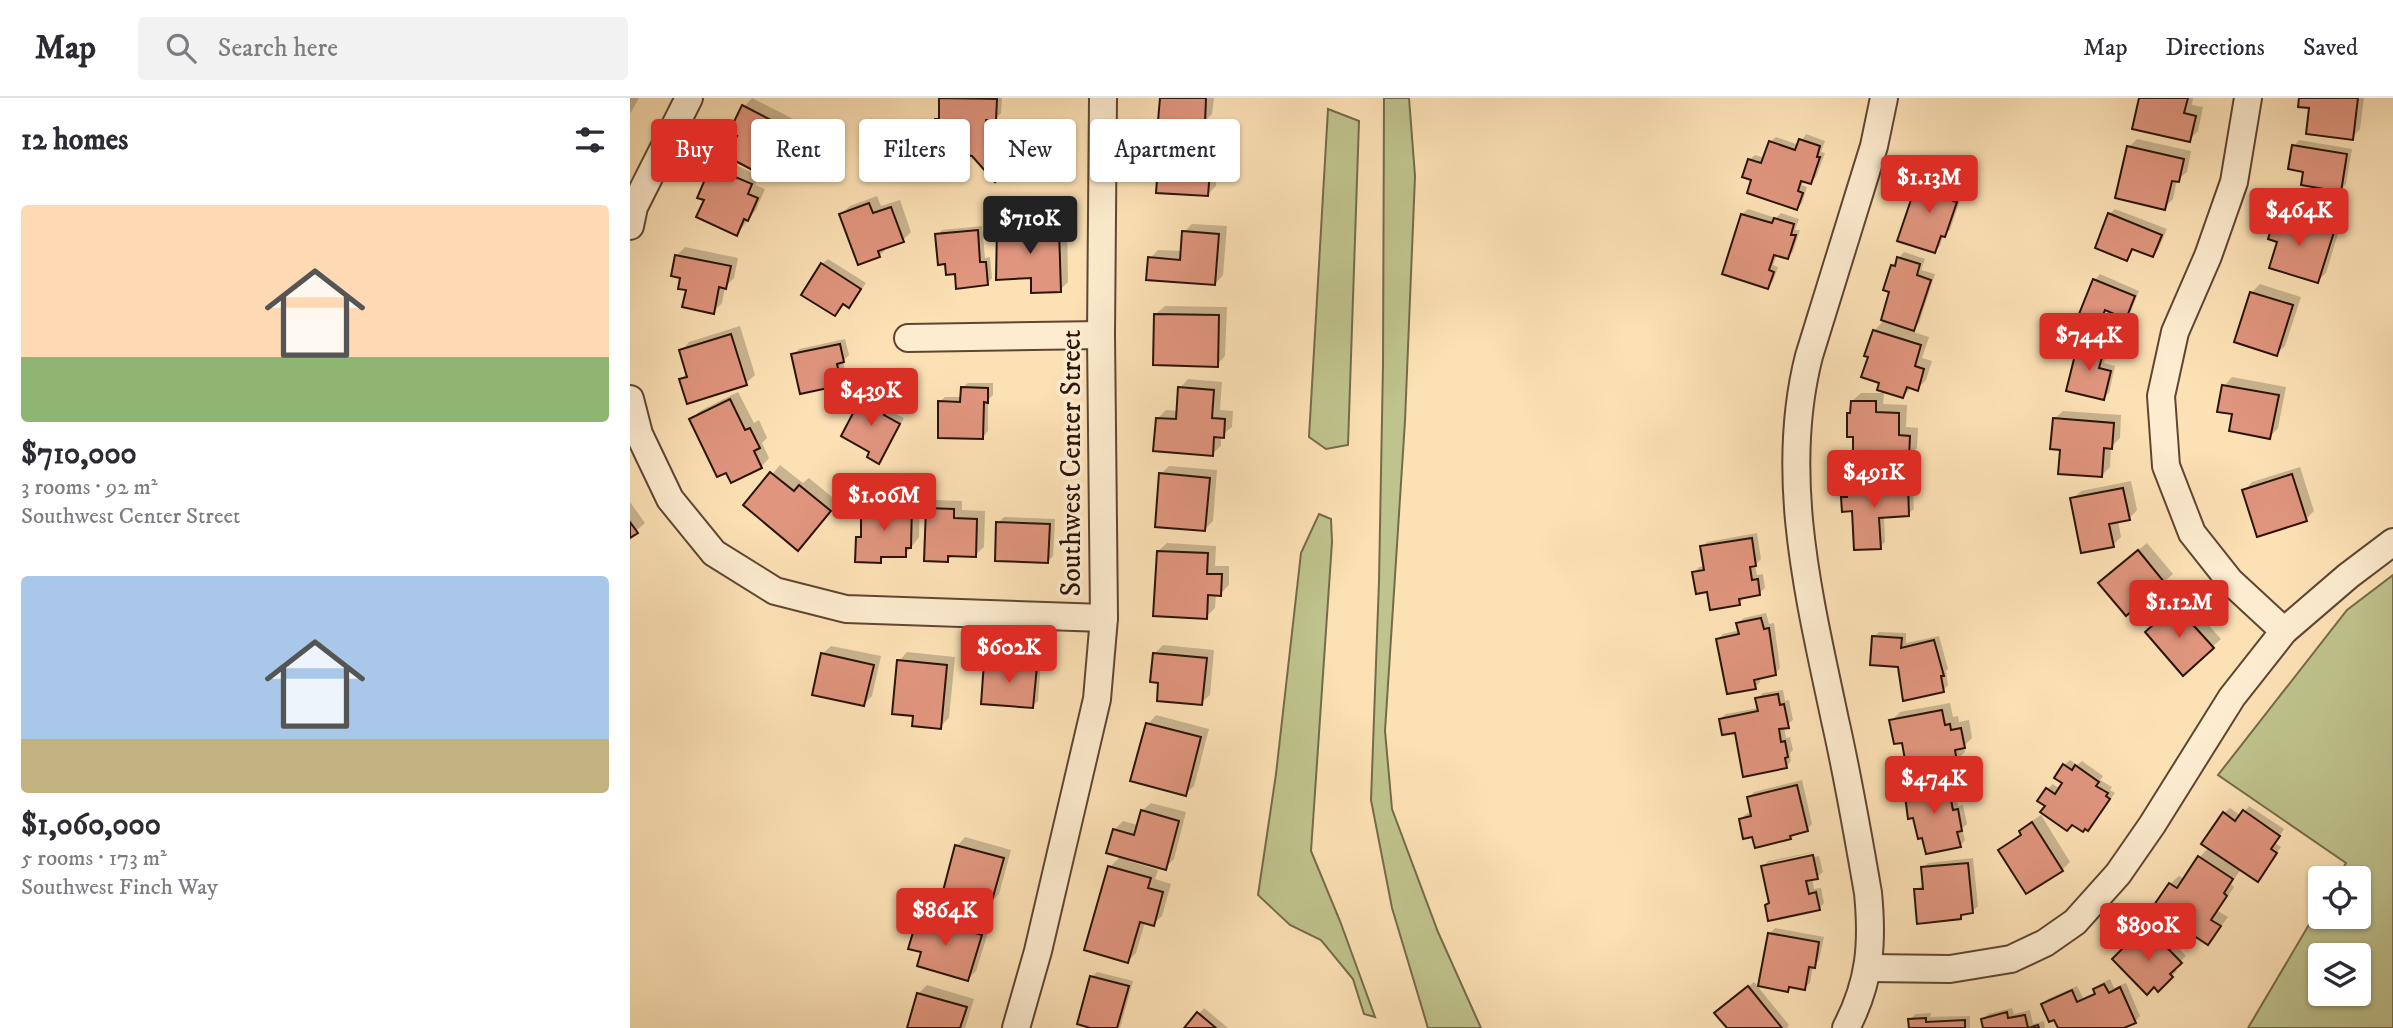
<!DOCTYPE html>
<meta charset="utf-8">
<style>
:root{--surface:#fff;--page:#f2f2f3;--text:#2b2b33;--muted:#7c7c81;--line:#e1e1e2;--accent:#d93025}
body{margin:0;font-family:"IM FELL DW Pica",serif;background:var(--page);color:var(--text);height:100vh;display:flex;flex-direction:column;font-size:26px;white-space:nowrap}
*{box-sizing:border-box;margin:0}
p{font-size:23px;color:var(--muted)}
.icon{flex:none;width:38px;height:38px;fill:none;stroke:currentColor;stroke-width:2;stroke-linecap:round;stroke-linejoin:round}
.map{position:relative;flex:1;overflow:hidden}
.details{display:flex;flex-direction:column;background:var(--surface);width:630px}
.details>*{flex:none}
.guide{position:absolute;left:21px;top:21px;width:665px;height:63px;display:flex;gap:14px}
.fabs{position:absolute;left:1678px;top:768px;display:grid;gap:14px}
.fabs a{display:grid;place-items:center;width:63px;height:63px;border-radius:7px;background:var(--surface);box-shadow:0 2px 5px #0004;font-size:35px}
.price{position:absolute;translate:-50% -60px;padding:0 16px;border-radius:7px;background:var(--accent);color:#fff;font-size:23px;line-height:46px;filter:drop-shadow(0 2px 4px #0008)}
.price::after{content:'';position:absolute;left:50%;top:42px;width:21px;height:16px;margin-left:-10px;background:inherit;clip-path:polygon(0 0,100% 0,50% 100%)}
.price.active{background:#222;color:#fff}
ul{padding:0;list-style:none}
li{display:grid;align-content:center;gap:14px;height:371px;padding:0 21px}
li span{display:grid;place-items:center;height:217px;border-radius:7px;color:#555}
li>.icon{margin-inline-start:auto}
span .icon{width:126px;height:126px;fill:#fffc;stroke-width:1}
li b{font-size:30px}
h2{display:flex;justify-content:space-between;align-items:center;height:84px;padding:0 21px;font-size:30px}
.tag{padding:0 24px;border-radius:7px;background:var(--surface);box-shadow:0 2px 5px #0004;font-size:24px;line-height:63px}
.tag.active{background:var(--accent);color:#fff}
header{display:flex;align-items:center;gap:42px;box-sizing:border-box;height:98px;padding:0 35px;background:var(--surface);border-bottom:2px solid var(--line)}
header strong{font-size:33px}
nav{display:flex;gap:38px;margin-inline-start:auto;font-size:24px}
.search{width:490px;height:63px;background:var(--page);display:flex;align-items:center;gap:18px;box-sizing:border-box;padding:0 24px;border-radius:7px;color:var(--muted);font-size:26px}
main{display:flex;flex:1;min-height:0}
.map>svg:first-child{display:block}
.green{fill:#bfc38d;stroke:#756b4a;stroke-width:2;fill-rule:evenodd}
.shadow{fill:#0003}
.building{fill:#e0957e;stroke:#2b1308;stroke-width:2}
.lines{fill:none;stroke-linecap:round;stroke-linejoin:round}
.minor-casing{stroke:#5f4633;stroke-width:30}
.minor{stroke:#fdeccf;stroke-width:26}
.labels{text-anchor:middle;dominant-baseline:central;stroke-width:7;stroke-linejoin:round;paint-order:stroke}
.street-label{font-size:28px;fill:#2b1308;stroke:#fdeccf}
</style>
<header>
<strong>Map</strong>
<div class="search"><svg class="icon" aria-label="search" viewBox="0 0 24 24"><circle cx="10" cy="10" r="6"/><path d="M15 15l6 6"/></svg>Search here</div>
<nav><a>Map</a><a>Directions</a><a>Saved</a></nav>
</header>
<main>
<section class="details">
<h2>12 homes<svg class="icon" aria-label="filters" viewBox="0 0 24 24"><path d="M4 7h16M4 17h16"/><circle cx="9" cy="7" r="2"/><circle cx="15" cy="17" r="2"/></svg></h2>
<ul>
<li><span style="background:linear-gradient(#ffd9b3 70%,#8fb573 0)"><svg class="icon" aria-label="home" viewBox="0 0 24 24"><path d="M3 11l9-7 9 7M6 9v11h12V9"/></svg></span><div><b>$710,000</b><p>3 rooms · 92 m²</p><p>Southwest Center Street</p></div></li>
<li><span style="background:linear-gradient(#a9c7e8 75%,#c2b280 0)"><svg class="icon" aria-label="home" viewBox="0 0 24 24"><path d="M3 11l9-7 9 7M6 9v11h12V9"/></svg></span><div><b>$1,060,000</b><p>5 rooms · 173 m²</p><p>Southwest Finch Way</p></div></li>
</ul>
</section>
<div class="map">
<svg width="1763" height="930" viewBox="0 0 1763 930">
<rect width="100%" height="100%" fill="#fce1b5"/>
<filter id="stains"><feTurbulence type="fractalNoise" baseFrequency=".00286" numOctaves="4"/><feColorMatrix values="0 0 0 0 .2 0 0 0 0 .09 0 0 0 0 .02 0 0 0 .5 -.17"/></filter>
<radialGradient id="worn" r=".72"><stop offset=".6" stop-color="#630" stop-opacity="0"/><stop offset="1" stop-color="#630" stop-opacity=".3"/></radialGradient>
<g class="green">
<path d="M754,0H779L785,78L775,323L755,633L762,711L808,834L851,930H798L762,810L741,702L749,483L753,266Z"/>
<path d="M698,11L729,23L718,347L696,351L679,339Z"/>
<path d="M689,416L701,421L702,444L681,753L710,823L745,919L734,916L723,881L691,842L660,827L628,797L646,676L671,455Z"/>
<path d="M1763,477V930H1618L1690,808V819H1729V780H1707L1716,765L1588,677L1717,512ZM1690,858H1729V896H1690Z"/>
</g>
<g class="shadow">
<path d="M0,0H9L0,16Z"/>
<path d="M122,0L165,22L142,67L134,76L110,37L114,9Z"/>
<path d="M311,0H372L371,15L366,20H361V24L391,58L365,82L307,22L311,18Z"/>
<path d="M531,0H584L582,16L574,24Z"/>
<path d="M1511,0H1563L1562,7L1573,9L1568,33L1559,42Z"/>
<path d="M1671,0H1734L1730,31L1722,40Z"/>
<path d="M540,33L589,37L586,88L577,97L531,42Z"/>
<path d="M1176,36L1195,43L1191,54L1195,55L1186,79L1181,84L1174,82L1172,87L1177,89L1172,105L1167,110L1123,81L1119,62L1125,57L1135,60L1140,44L1146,39L1169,47Z"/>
<path d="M1507,41L1561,53L1557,74L1547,82L1543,101L1534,110L1499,49Z"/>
<path d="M1669,42L1722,51L1716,86L1710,92L1675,72L1664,48Z"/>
<path d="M88,67L101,72L106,67L129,78L125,87L135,91L126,112L107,136L76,101L80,75Z"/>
<path d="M1301,73L1332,83L1327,97L1331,99L1320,132L1313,137L1310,148L1305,153L1284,97Z"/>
<path d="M247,98L251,108L270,102L281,134L273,142L258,149L249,158L211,116L220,108Z"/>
<path d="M1656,109L1711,126L1696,175L1687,183L1647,117Z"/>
<path d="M1118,111L1146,120L1151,115L1169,121L1165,132H1170L1163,154L1157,159L1147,156L1143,167L1148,169L1143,183L1138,189L1112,116Z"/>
<path d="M1485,111L1537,131L1528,152L1523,157L1504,150L1496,161L1480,116Z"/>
<path d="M416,118V124H437L438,184L430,192L402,178L369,129L377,120Z"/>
<path d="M562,126L597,128L593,177L585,186L520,160L528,152L553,153L554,134Z"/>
<path d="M352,128L355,160L360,159L362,180L357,186L326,174L307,137L312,132Z"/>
<path d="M55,149L108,160L104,180L95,189L92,205L83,214L52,179L47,157Z"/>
<path d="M1274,154L1295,161L1291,172L1305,176L1289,225L1281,233L1299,239L1292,260L1302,263L1296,282L1287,291L1282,289L1273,298L1251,284L1240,258L1244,233L1255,221L1262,193V168Z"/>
<path d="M198,161L236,185L224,203L219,208L214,205L205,216L192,166Z"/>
<path d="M1470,176L1509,193L1501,213L1495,219L1477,211L1469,223L1465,182Z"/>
<path d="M1630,186L1671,199L1655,248L1646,256L1606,243L1622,194Z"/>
<path d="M535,208L597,209L595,258L587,267L526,216Z"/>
<path d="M110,228L125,277L116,285L51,281L57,275L51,253L59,244Z"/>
<path d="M215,241L219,257L213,263L216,280L211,285L163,257L169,251Z"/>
<path d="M1455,241L1478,247L1474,265L1485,268L1479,295L1473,300L1450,246Z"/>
<path d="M1602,279L1656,289L1648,330L1640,339L1604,315L1594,288Z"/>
<path d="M558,281L592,284L590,312L603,313L602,329L591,338V348L582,356L528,320L536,312L548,313L550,290Z"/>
<path d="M338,285H363V297L358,302V333L353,339L309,304L315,299H332V290Z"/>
<path d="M240,291L263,303L258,312L274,320L254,358L249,364L242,353L213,338L234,297Z"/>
<path d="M108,294L124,325L129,322L137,340L132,345L139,360L131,369L61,321L70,313Z"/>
<path d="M1231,295H1254L1253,306L1277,307L1276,329L1288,330L1287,350L1279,358H1273V367L1264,376L1239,368L1218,355L1225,348L1222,303Z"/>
<path d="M1433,313L1491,317L1490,340L1481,349L1480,369L1471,378L1432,350L1424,321Z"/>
<path d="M150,367L173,385L179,380L208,404L176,442L116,407Z"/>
<path d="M539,368L587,372L583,423L575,431L531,376Z"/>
<path d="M1670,369L1684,413L1676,421L1614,393L1622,384Z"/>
<path d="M1282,380L1284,411L1278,416L1254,418L1255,444L1250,449L1213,400L1219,394V388L1224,383Z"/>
<path d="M1501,383L1507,412L1499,421L1488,423L1491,439L1483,447L1442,401L1451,393Z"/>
<path d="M276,398H290L289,439L275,457H256L250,463L227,440L232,435L233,410L242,402H272Z"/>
<path d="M306,402L332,403V412L355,413L354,449L345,457H323L317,462L298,411Z"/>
<path d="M0,404L15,425L0,438Z"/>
<path d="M374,419L425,421L423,458L418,463L368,425Z"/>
<path d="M1127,435L1131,461L1125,467L1127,477L1133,476L1135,490L1129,495L1115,498L1109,506L1079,492L1064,475L1069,469L1075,468L1072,449L1077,444Z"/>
<path d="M537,445L586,448L585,468H599V487L590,496H586L585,510L576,519L528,453Z"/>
<path d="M1517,445L1543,476L1534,484L1479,476Z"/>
<path d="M1554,500L1591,541L1582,549L1525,526Z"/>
<path d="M1136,515L1139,526L1144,525L1150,570L1145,576L1130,579V584L1125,589L1088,541L1093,536L1110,532L1108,525L1114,520Z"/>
<path d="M1249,534L1276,535V545L1309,538L1318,571L1316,573L1318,587L1313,593L1269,567L1243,539Z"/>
<path d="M533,547L584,552L580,597L571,605L530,583L525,555Z"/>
<path d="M201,548L251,558L242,598L234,606L192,556Z"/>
<path d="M277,554L325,559L319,620L310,629L285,617L269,563Z"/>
<path d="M362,559L411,563L408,603L402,608L356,565Z"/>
<path d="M1153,592L1155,603L1159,602L1163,622L1154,629L1156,640L1160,639L1163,652L1160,655L1161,663L1156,669L1090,621L1096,616L1129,610L1127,601L1133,595Z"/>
<path d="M1320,605L1323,619L1328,618L1329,624L1339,622L1342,640L1334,648L1335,654L1326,662L1273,642L1261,623L1270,614Z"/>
<path d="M526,617L579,631L564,688L555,696L518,626Z"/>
<path d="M1440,662L1447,667L1452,663L1473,678L1470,682L1482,689L1480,692L1485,695L1458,731L1417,708V691L1423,686L1430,691L1434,684V667Z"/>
<path d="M1322,677L1328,708L1333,707L1337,726L1332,730L1335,742L1330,748L1276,691L1281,685Z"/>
<path d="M1172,682L1182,726L1177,732L1166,735L1160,740L1123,737L1111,721L1116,716L1122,714L1119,699L1124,694Z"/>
<path d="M521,705L556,714L544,761L535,770L500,760L499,763L528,772L525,781L541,786L532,818L523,826L515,824L506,855L498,863L480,769L491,758L484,732L493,723L508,727L512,713Z"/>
<path d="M1619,708L1654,731L1645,745L1651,749L1627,782L1611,771L1601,786L1604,789L1588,813L1598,819L1578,845L1540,786L1549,778L1555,781L1570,759L1579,749L1594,715L1600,710L1611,718Z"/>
<path d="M1411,717L1440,764L1432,772L1370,752L1392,735L1391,733L1399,725Z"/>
<path d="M335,739L381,752L369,796L361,804L327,748Z"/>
<path d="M1189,753L1137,765V769L1189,758L1193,774L1187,779L1182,780L1184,791L1191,790L1194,805L1189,811L1140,805L1133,769L1138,763Z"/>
<path d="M1343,760L1348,808L1342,814H1336L1330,820L1286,792L1294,786L1293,770L1298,765Z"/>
<path d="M298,810L360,828L346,873L338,881L293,853L289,819Z"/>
<path d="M1528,829L1556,858L1544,870L1547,873L1528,891L1484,861L1506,840L1508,843L1517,834L1520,838Z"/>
<path d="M1145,830L1194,839L1189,862L1183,868L1180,885L1174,890L1162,888L1158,892L1139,836Z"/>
<path d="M467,874L503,883L490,930H467L462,879Z"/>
<path d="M1480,881L1484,890L1496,885L1510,918L1505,924L1490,930H1430L1413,906L1418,901L1447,888L1453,900L1466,894L1465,891L1470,886Z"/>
<path d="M1124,884L1159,927L1157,930H1099L1092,910Z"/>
<path d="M297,887L344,901L335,930H279L289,895Z"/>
<path d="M574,910L598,930H557Z"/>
<path d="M1382,910L1384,916L1400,912L1403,926L1414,923L1415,930H1355L1353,921L1358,916Z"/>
<path d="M1301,915L1300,919L1340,918V930H1281L1280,921L1286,916Z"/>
</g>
<g class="building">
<path d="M309,0L367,1L366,22H356V30L387,65L365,84L342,58L304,57L305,21H309Z"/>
<path d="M530,0H576L575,26L528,23Z"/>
<path d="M1509,0H1558L1554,15L1566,18L1560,44L1502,31Z"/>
<path d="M1669,0H1728L1723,42L1676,36L1679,10L1668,9Z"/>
<path d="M112,7L158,31L134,78L96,58L107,38L99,34Z"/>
<path d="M530,41L582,45L578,98L526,95Z"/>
<path d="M1169,41L1190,48L1187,59H1190L1181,86L1171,83L1168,93L1173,95L1167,112L1117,95L1121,82L1112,79L1118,61L1131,65L1139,43L1165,52Z"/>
<path d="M1662,47L1717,56L1711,94L1671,87L1673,74L1658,71Z"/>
<path d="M1497,48L1554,61L1549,84L1542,83L1535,112L1485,100Z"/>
<path d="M78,74L93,81L96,75L122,86L118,96L128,100L118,123L114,121L107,138L66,119L74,102L67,100Z"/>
<path d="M1294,78L1327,88L1323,103L1327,104L1315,139L1311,138L1305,155L1267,143L1283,96L1285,97Z"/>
<path d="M239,105L243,115L261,109L274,144L248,153L250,159L228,167L209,116Z"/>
<path d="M1478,115L1532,137L1523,159L1502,151L1497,163L1465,150Z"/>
<path d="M1111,116L1142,125L1144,120L1164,126L1161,137H1166L1158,161L1144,157L1139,172L1144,174L1138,191L1092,176Z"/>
<path d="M1646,116L1704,134L1688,185L1639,170L1647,144L1638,141Z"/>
<path d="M408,126V132L429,131L431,194L401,195V180L366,182L367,128Z"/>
<path d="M348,132L350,164H356L358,187L326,191L325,176L316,177L315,166L308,167L305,136Z"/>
<path d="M552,133L589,136L585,187L516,182L518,159L550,162Z"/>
<path d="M45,157L101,168L96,191L89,189L84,216L52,209L56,192L48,191L50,180L41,178Z"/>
<path d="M1267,159L1290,166L1287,177L1301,182L1284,233L1251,222L1259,194L1253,192L1261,167L1265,168Z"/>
<path d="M191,165L231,191L219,210L213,206L205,218L171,197Z"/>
<path d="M1463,181L1505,198L1496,221L1475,212L1470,225L1449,216Z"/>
<path d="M1620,194L1663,207L1647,258L1604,244Z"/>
<path d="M524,216L589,217L588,269L523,267Z"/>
<path d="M1243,232L1291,247L1285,268L1294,271L1288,293L1277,289L1273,300L1247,292L1249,285L1231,279L1238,259L1234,258Z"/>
<path d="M101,236L117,287L57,306L49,281L57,279L49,252Z"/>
<path d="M1448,245L1474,252L1469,270L1481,273L1474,302L1436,293Z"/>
<path d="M210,246L214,264L207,266L212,287L170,296L161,256Z"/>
<path d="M1592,287L1649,297L1640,341L1599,333L1602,316L1587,314Z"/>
<path d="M331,289L358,290V305L354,304L353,341L308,340V303L330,304Z"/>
<path d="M548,289L584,292L582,320L595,321L594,340L584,339L583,358L523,353L526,320L546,321Z"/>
<path d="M233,296L259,309L254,317L270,326L249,366L237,359L239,354L211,338Z"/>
<path d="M100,301L115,332L120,330L130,350L124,353L132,370L101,385L96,375L87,379L59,321Z"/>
<path d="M1221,303H1246V314L1269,315V337L1280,338L1279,360H1265V378L1237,377V370H1216L1217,354H1223V339H1217V315H1220Z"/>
<path d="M1423,320L1484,325L1482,351L1474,350L1472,379L1428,376L1430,352L1420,351Z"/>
<path d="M140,374L164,393L169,387L201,413L168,453L113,407Z"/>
<path d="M529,375L580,380L575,433L525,429Z"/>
<path d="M1662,376L1677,423L1627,439L1612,392Z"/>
<path d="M1278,385L1279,418L1249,420L1251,451L1224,452L1222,413L1212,414L1211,399H1217V388Z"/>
<path d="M1493,390L1500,422L1479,426L1484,449L1451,455L1440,400Z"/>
<path d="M266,406H282L281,450H276V459H251V465L225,464L226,439H231V409L264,410Z"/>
<path d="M296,410L324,411V420L347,421L346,459L318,458V464L294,463Z"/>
<path d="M0,424L8,435L0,440Z"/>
<path d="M366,424L420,426L418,465L365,463Z"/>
<path d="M1122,440L1126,468L1120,469L1122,482L1128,481L1130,497L1109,501L1110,507L1080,512L1077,494L1066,496L1062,474L1074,472L1070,448Z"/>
<path d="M1508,452L1535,485L1496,518L1468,485Z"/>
<path d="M527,453L578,455L577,476H592L591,498L578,497L577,521L523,518Z"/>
<path d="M1545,507L1584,550L1553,578L1515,534Z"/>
<path d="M1131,520L1134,531L1139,530L1146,577L1124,582L1126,591L1097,596L1086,541L1109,536L1106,525Z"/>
<path d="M1242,538L1272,540L1271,550L1304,542L1314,578H1311L1314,594L1273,603L1268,569L1240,567Z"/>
<path d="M191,555L244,567L234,608L182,597Z"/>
<path d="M523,555L577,560L572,607L527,603L528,585L520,584Z"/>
<path d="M267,562L317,567L311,631L282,628L283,618L262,616Z"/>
<path d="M354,564L407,568L403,610L351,606Z"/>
<path d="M1148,596L1150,607L1154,606L1159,630L1149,631L1151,644L1155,643L1158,659L1155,660L1157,670L1113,679L1105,635L1092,637L1089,621L1128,613L1125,600Z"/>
<path d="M1312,612L1315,627L1320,626L1321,632L1331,630L1335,650L1325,652L1327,664L1277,673L1272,645L1264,646L1259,622Z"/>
<path d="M516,625L571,639L556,698L500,683Z"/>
<path d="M1433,666L1442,672L1445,667L1469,684L1466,688L1478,695L1476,698L1480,701L1458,733L1455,731L1453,734L1442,727L1437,733L1410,714L1415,708L1407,703L1416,690L1425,696L1432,685L1424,680Z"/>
<path d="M1317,681L1323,712L1328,711L1332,733L1327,734L1331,749L1296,756L1292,740L1288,741L1283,720L1278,721L1274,690Z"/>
<path d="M1167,687L1178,733L1160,738L1161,741L1125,750L1122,739L1113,741L1109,721L1121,718L1117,699Z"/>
<path d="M511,712L549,723L536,772L476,755L483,731L504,737Z"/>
<path d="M1613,712L1650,738L1641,751L1647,755L1628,784L1571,746L1593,714L1605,723Z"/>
<path d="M1402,724L1433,773L1396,796L1368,752L1391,737L1389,733Z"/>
<path d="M325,747L374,760L361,806L313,793Z"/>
<path d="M1183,757L1188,781L1176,783L1179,796L1186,794L1190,812L1138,823L1135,807L1139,805L1131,768Z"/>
<path d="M1568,758L1603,781L1594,795L1597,798L1581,822L1591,828L1578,847L1522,810L1539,785L1547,790Z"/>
<path d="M1338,765L1343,815L1331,817V821L1287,826L1284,791H1293L1291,769Z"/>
<path d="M478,768L521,780L518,790L533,794L524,828L510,824L498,865L454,852Z"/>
<path d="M288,818L352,837L338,883L287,868L291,854L278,851Z"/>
<path d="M1521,833L1552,865L1540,876L1543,879L1528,894L1524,889L1517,897L1482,861L1499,844L1502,847L1510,838L1513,842Z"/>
<path d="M1138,835L1189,844L1185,870L1179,869L1175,892L1159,889L1158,894L1128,888Z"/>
<path d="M460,878L499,888L487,930H460L447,926Z"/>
<path d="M1474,886L1479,895L1490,889L1506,925L1494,930H1428L1424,922L1419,924L1411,906L1442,892L1447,904L1465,896L1463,891Z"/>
<path d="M1118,888L1152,930H1097L1084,915Z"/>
<path d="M287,895L337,909L330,930H277Z"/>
<path d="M567,914L586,930H554Z"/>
<path d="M1377,914L1378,920L1395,917L1398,930L1408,927L1409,930H1353L1351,921Z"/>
<path d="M1296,920V924L1335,922V930H1279L1278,921Z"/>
</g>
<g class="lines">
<defs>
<g id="minor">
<path d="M1618,0L1604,84L1578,158L1545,234L1531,298L1536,368L1562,435L1600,483L1654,533"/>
<path d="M0,128L4,109L59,0"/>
<path d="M278,240L471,237"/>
<path d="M0,301L9,336L40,401L84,455L145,493L216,511L474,520"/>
<path d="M1239,870L1320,871L1381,861L1415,845L1445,824L1488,776L1522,727L1602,599L1654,533L1718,478L1763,444"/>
<path d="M386,930L408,853L467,601L474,520L471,237L473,0"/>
<path d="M1216,930C1240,884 1243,846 1238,795C1228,737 1218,679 1205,622C1180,503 1148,379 1179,258L1244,48L1254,0"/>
</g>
</defs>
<use href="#minor" class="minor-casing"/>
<use href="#minor" class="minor"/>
</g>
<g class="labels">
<g class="street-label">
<text transform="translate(441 365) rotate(-90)">Southwest Center Street</text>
</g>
</g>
<rect width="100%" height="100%" filter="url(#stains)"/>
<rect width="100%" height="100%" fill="url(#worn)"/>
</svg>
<div class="fabs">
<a><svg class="icon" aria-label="locate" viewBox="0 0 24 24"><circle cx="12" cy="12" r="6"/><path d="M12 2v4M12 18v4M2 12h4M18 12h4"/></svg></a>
<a><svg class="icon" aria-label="layers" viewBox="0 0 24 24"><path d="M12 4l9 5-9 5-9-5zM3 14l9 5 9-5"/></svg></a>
</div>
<b class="price" style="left:1299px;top:117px">$1.13M</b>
<b class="price" style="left:1669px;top:150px">$464K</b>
<b class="price active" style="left:400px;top:158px">$710K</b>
<b class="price" style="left:1459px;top:275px">$744K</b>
<b class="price" style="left:241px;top:330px">$439K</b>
<b class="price" style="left:1244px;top:412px">$491K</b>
<b class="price" style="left:254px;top:435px">$1.06M</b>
<b class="price" style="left:1549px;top:542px">$1.12M</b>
<b class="price" style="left:379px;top:587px">$602K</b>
<b class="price" style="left:1304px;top:718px">$474K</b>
<b class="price" style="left:315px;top:850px">$864K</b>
<b class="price" style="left:1518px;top:865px">$890K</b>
<div class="guide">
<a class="tag active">Buy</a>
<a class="tag">Rent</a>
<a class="tag">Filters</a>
<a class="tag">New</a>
<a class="tag">Apartment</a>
</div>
</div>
</main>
